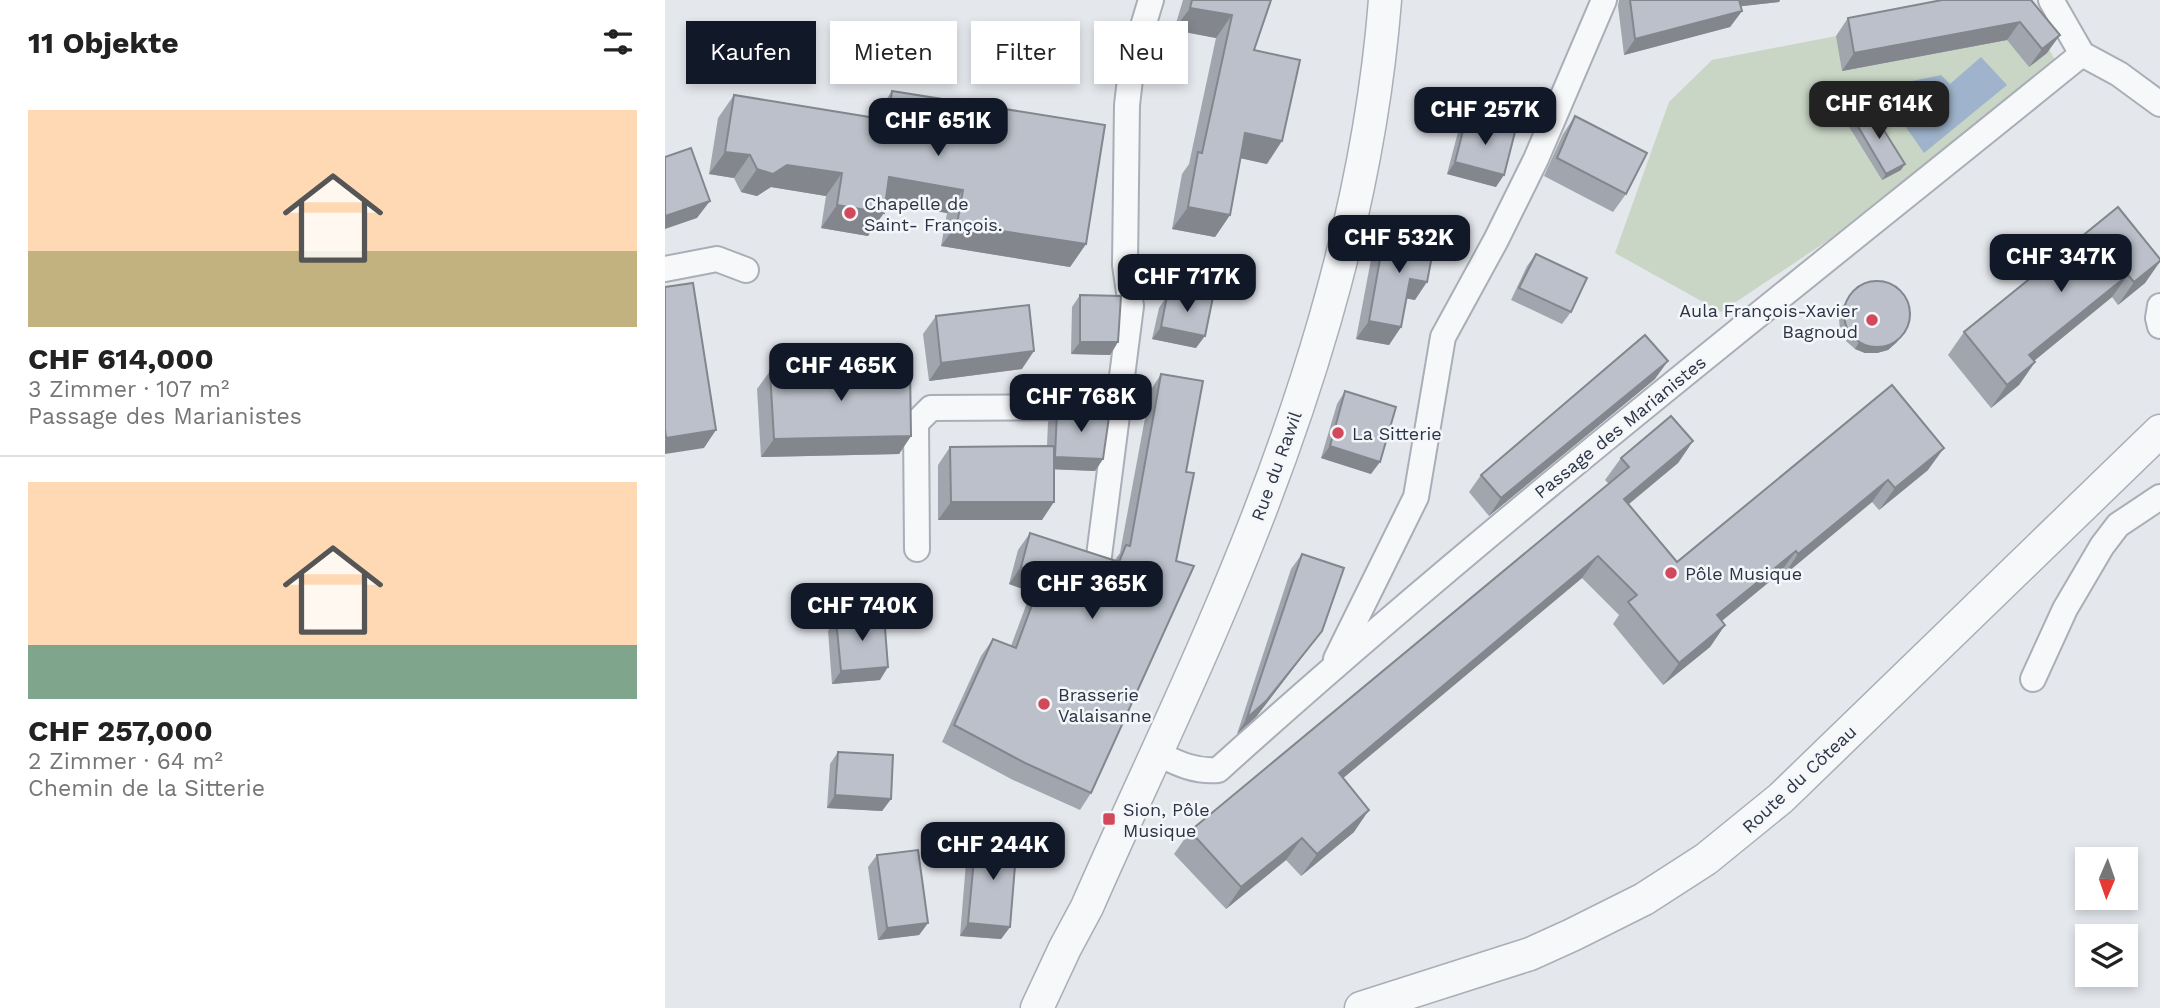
<!DOCTYPE html>
<html lang="de">
<meta charset="utf-8">
<style>
:root{--surface:#fff;--page:#f6f6f6;--text:#222;--muted:#767676;--line:#e0e0e0;--accent:#111827}
body{margin:0;font-family:"Work Sans",sans-serif;background:var(--page);color:var(--text);height:100vh;display:flex;flex-direction:column;font-size:26px;white-space:nowrap}
*{box-sizing:border-box;margin:0}
p{font-size:23px;color:var(--muted)}
.icon{flex:none;width:38px;height:38px;fill:none;stroke:currentColor;stroke-width:2;stroke-linecap:round;stroke-linejoin:round}
.map{position:relative;flex:1;overflow:hidden}
.sheet{display:flex;flex-direction:column;background:var(--surface);width:665px}
.sheet>*{flex:none}
.hud{position:absolute;left:21px;top:21px;width:665px;height:63px;display:flex;gap:14px}
.needle{width:46px;rotate:182deg}
.buttons{position:absolute;left:1410px;top:847px;display:grid;gap:14px}
.buttons a{display:grid;place-items:center;width:63px;height:63px;border-radius:0px;background:var(--surface);box-shadow:0 4px 10px #0003;font-size:35px}
.price{position:absolute;translate:-50% -60px;padding:0 16px;border-radius:14px;background:var(--accent);color:#fff;font-size:23px;line-height:46px;filter:drop-shadow(0 2px 4px #0008)}
.price::after{content:'';position:absolute;left:50%;top:42px;width:21px;height:16px;margin-left:-10px;background:inherit;clip-path:polygon(0 0,100% 0,50% 100%)}
.price.current{background:#222;color:#fff}
ul{padding:0;list-style:none}
li{display:grid;align-content:center;gap:14px;height:371px;padding:0 28px}
li+li{border-top:2px solid var(--line)}
li span{display:grid;place-items:center;height:217px;border-radius:0px;color:#555}
li>.icon{margin-inline-start:auto}
span .icon{width:126px;height:126px;fill:#fffc;stroke-width:1}
li b{font-size:30px}
h2{display:flex;justify-content:space-between;align-items:center;height:84px;padding:0 28px;font-size:30px}
.pill{padding:0 24px;border-radius:0px;background:var(--surface);box-shadow:0 4px 10px #0003;font-size:24px;line-height:63px}
.pill.current{background:var(--accent);color:#fff}
main{display:flex;flex:1;min-height:0}
.map>svg:first-child{display:block}
.green{fill:#c9d6c5}
.water{fill:#9fb4cc}
.lines{fill:none;stroke-linecap:round;stroke-linejoin:round}
.minor-casing{stroke:#a9aeb7;stroke-width:28}
.tertiary-casing{stroke:#a9aeb7;stroke-width:35}
.minor{stroke:#f7f8fa;stroke-width:24}
.tertiary{stroke:#f7f8fa;stroke-width:32}
.wall{fill:#a1a5ae}
.shaded-wall{fill:#83868d}
.building{fill:#bbc0ca;stroke:#83868d;stroke-width:2}
.poi-dot{fill:#d1495b;stroke:#f4f6f9;stroke-width:2.5}
.labels{text-anchor:middle;dominant-baseline:central;stroke-width:5;stroke-linejoin:round;paint-order:stroke}
.poi-label{font-size:18px;fill:#2b3445;stroke:#f4f6f9;text-anchor:start}
.street-label{font-size:18px;fill:#2b3445;stroke:#f4f6f9}
</style>
<main>
<section class="sheet">
<h2>11 Objekte<svg class="icon" aria-label="filters" viewBox="0 0 24 24"><path d="M4 7h16M4 17h16"/><circle cx="9" cy="7" r="2"/><circle cx="15" cy="17" r="2"/></svg></h2>
<ul>
<li><span style="background:linear-gradient(#ffd9b3 65%,#c2b280 0)"><svg class="icon" aria-label="home" viewBox="0 0 24 24"><path d="M3 11l9-7 9 7M6 9v11h12V9"/></svg></span><div><b>CHF 614,000</b><p>3 Zimmer · 107 m²</p><p>Passage des Marianistes</p></div></li>
<li><span style="background:linear-gradient(#ffd9b3 75%,#7fa58c 0)"><svg class="icon" aria-label="home" viewBox="0 0 24 24"><path d="M3 11l9-7 9 7M6 9v11h12V9"/></svg></span><div><b>CHF 257,000</b><p>2 Zimmer · 64 m²</p><p>Chemin de la Sitterie</p></div></li>
</ul>
</section>
<div class="map">
<svg width="1495" height="1008" viewBox="0 0 1495 1008">
<rect width="100%" height="100%" fill="#e4e7ec"/>
<path class="green" d="M1357,0L1391,62L1228,197L1056,312L950,253L1004,102L1047,60Z"/>
<path class="water" d="M1316,57L1342,85L1259,153L1238,123L1233,84L1276,75L1285,84Z"/>
<g class="lines">
<defs>
<g id="minor">
<path d="M1386,0L1417,54L1454,74L1495,104"/>
<path d="M0,269L52,259L81,270"/>
<path d="M1495,306L1493,318L1495,326"/>
<path d="M252,549L251,423L266,408L454,407"/>
<path d="M434,556L466,306L460,265L462,105L467,62L486,0"/>
<path d="M671,659L751,497L778,337L831,240L871,159L939,0"/>
<path d="M1368,679L1400,609L1437,546L1453,525L1495,497"/>
<path d="M491,753C512,763 529,772 553,770C831,519 1126,290 1417,54"/>
</g>
<g id="tertiary">
<path d="M372,1008L400,948L422,907C463,813 508,720 548,626C634,427 703,217 720,0"/>
<path d="M696,1008L865,954L907,935L979,899L1041,859L1116,798L1495,431"/>
</g>
</defs>
<use href="#minor" class="minor-casing"/>
<use href="#tertiary" class="tertiary-casing"/>
<use href="#minor" class="minor"/>
<use href="#tertiary" class="tertiary"/>
</g>
<g class="wall">
<path d="M518,0H606L589,50L602,164L576,158L565,215L550,237L507,229L517,174L524,164L551,38L509,30Z"/>
<path d="M954,0H1115L1114,2L1076,6L1077,11L1065,27L959,55L953,6Z"/>
<path d="M1366,0L1382,53L1364,67L1342,40L1177,71L1171,36L1183,18Z"/>
<path d="M227,91L421,244L405,267L276,246L282,213L221,202L203,236L156,228L161,196L106,187L92,196L76,192L69,178L44,174L53,118L69,95L211,118V114Z"/>
<path d="M910,116L961,194L948,212L879,176L898,134Z"/>
<path d="M1188,118L1236,170L1217,180L1183,125Z"/>
<path d="M801,119L831,187L782,174L793,132Z"/>
<path d="M720,231L750,300L741,298L736,327L724,345L691,339L708,249Z"/>
<path d="M871,254L906,312L897,324L846,300L862,266Z"/>
<path d="M1495,259V262L1480,283L1453,305L1447,297L1369,361L1370,362L1354,385L1326,408L1283,355L1299,332Z"/>
<path d="M1193,286L1232,342L1223,350L1212,353H1200L1190,349L1181,341L1175,330L1174,319L1176,308Z"/>
<path d="M415,295L453,342L445,355L406,354L407,307Z"/>
<path d="M502,296L531,348L487,339L494,308Z"/>
<path d="M271,316L357,369L264,381L258,334Z"/>
<path d="M105,371L246,436L234,454L96,457L92,389Z"/>
<path d="M496,374L426,793L415,810L348,780L277,742L316,656L328,639L346,646L366,592L344,584L353,550L365,533L450,560L455,553L485,391Z"/>
<path d="M990,379L824,516L804,492L816,475Z"/>
<path d="M1227,385L1263,470L1214,510L1207,502L1118,576L1115,573L1057,621L1060,625L1045,647L998,685L948,624L954,615L917,578L678,778L689,832L636,876L621,860L561,909L509,854L525,831L944,484L940,480L956,458L1028,441L1013,463L963,505L1012,562Z"/>
<path d="M680,391L706,474L656,458L672,404Z"/>
<path d="M392,410L438,459L430,471L389,469L377,520H273V465L285,447L382,446L383,422Z"/>
<path d="M637,554L657,631L591,717L572,734L626,569Z"/>
<path d="M171,619L215,680L167,684L163,631Z"/>
<path d="M173,752L226,799L217,811L162,808L165,764Z"/>
<path d="M311,838L345,927L336,939L295,936L302,850Z"/>
<path d="M212,855L263,923L254,935L213,940L203,867Z"/>
</g>
<g class="shaded-wall">
<path d="M1067,0H1115L1114,2L1061,8Z"/>
<path d="M525,8L567,15L551,38L509,30Z"/>
<path d="M1077,11L1065,27L959,55L970,39Z"/>
<path d="M1355,22L1342,40L1177,71L1189,53Z"/>
<path d="M1395,35L1382,53L1364,67L1377,49Z"/>
<path d="M580,133L617,141L602,164L565,156Z"/>
<path d="M60,152L85,155L69,178L44,174Z"/>
<path d="M790,162L839,175L831,187L782,174Z"/>
<path d="M1240,164L1236,170L1217,180L1221,174Z"/>
<path d="M122,165L177,173L161,196L106,187L92,196L76,192L92,169Z"/>
<path d="M224,177L298,190L282,213L208,200Z"/>
<path d="M45,201L32,218L0,229V216Z"/>
<path d="M172,205L219,213L203,236L156,228Z"/>
<path d="M523,207L565,215L550,237L507,229Z"/>
<path d="M292,224L421,244L405,267L276,246Z"/>
<path d="M1495,261L1480,283L1453,305L1469,282Z"/>
<path d="M1463,275L1447,297L1348,378L1364,355Z"/>
<path d="M745,279L762,282L750,300L733,297Z"/>
<path d="M704,321L736,327L724,345L691,339Z"/>
<path d="M496,327L540,336L531,348L487,339Z"/>
<path d="M1237,336L1232,342L1223,350L1212,353H1200L1190,349L1194,342Z"/>
<path d="M415,342H453L445,355L406,354Z"/>
<path d="M369,351L357,369L264,381L276,363Z"/>
<path d="M1003,361L990,379L824,516L836,498Z"/>
<path d="M1370,362L1354,385L1326,408L1342,385Z"/>
<path d="M51,430L39,448L0,454V440L1,438Z"/>
<path d="M246,436L234,454L96,457L109,439Z"/>
<path d="M1028,441L1013,463L943,521L959,499Z"/>
<path d="M665,446L715,462L706,474L656,458Z"/>
<path d="M1279,448L1263,470L1214,510L1230,488Z"/>
<path d="M390,457L438,459L430,471L381,469Z"/>
<path d="M1223,480L1207,502L1118,576L1133,554Z"/>
<path d="M286,502H389L377,520H273Z"/>
<path d="M1131,551L1115,573L1037,637L1052,615Z"/>
<path d="M933,556L917,578L658,795L674,773Z"/>
<path d="M356,567L378,575L366,592L344,584Z"/>
<path d="M1060,625L1045,647L998,685L1014,663Z"/>
<path d="M657,631L591,717L572,734L582,718Z"/>
<path d="M223,667L215,680L167,684L176,671Z"/>
<path d="M170,795L226,799L217,811L162,808Z"/>
<path d="M704,810L689,832L636,876L652,854Z"/>
<path d="M637,838L621,860L561,909L576,887Z"/>
<path d="M263,923L254,935L213,940L222,928Z"/>
<path d="M303,923L345,927L336,939L295,936Z"/>
</g>
<g class="building">
<path d="M527,0H606L589,50L635,60L617,141L580,133L565,215L523,207L533,152L537,153L567,15L525,8Z"/>
<path d="M965,0H1074L1077,11L970,39Z"/>
<path d="M1277,0H1366L1395,35L1377,49L1355,22L1189,53L1183,18Z"/>
<path d="M227,91L440,125L421,244L292,224L298,190L224,177L219,213L172,205L177,173L122,165L108,174L92,169L85,155L60,152L69,95L223,120Z"/>
<path d="M1205,108L1240,164L1221,174L1188,118Z"/>
<path d="M910,116L982,153L961,194L892,158Z"/>
<path d="M801,119L850,132L839,175L790,162Z"/>
<path d="M26,148L45,201L0,216V157Z"/>
<path d="M1453,207L1495,259V261L1469,282L1463,275L1364,355L1370,362L1342,385L1299,332Z"/>
<path d="M720,231L770,240L762,282L745,279L736,327L704,321Z"/>
<path d="M871,254L922,278L906,312L854,288Z"/>
<circle cx="1212" cy="314" r="33"/>
<path d="M28,283L51,430L1,438L0,429V287Z"/>
<path d="M415,295L456,296L453,342H415Z"/>
<path d="M502,296L548,297L540,336L496,327Z"/>
<path d="M364,305L369,351L276,363L271,316Z"/>
<path d="M980,335L1003,361L836,498L816,475Z"/>
<path d="M245,368L246,436L109,439L105,371Z"/>
<path d="M496,374L538,381L521,472L529,473L511,561L529,566L426,793L360,763L289,725L328,639L351,648L378,575L356,567L365,533L454,562L461,545L465,546Z"/>
<path d="M1227,385L1279,448L1230,488L1223,480L1133,554L1131,551L1052,615L1060,625L1014,663L963,602L972,595L933,556L674,773L704,810L652,854L637,838L576,887L525,831L964,467L956,458L1006,416L1028,441L959,499L1012,562Z"/>
<path d="M680,391L731,407L715,462L665,446Z"/>
<path d="M392,410H445L438,459L390,457Z"/>
<path d="M389,446V502H286L285,447Z"/>
<path d="M637,554L679,568L657,631L601,701L582,718Z"/>
<path d="M219,615L223,667L176,671L171,619Z"/>
<path d="M173,752L228,755L226,799L170,795Z"/>
<path d="M311,838L352,841L345,927L303,923Z"/>
<path d="M253,850L263,923L222,928L212,855Z"/>
</g>
<g class="poi-dot">
<circle cx="185" cy="213" r="7"/>
<circle cx="1207" cy="320" r="7"/>
<circle cx="673" cy="433" r="7"/>
<circle cx="1006" cy="573" r="7"/>
<circle cx="379" cy="704" r="7"/>
<rect x="437" y="812" width="14" height="14" rx="3.5"/>
</g>
<g class="labels">
<g class="poi-label">
<text x="199" y="203">Chapelle de<tspan x="199" dy="21">Saint- François.</tspan></text>
<text x="1193" y="310" text-anchor="end">Aula François-Xavier<tspan x="1193" dy="21">Bagnoud</tspan></text>
<text x="687" y="433">La Sitterie</text>
<text x="1020" y="573">Pôle Musique</text>
<text x="393" y="694">Brasserie<tspan x="393" dy="21">Valaisanne</tspan></text>
<text x="458" y="809">Sion, Pôle<tspan x="458" dy="21">Musique</tspan></text>
</g>
<g class="street-label">
<text transform="translate(955 427) rotate(-39)">Passage des Marianistes</text>
<text transform="translate(611 466) rotate(-70)">Rue du Rawil</text>
<text transform="translate(1134 779) rotate(-43)">Route du Côteau</text>
</g>
</g>
</svg>
<div class="buttons">
<a><svg class="needle" viewBox="-14 -14 28 28"><path d="M0-13l5 13h-10z" fill="#e53935"/><path d="M0 13l5-13h-10z" fill="#767676"/></svg></a>
<a><svg class="icon" aria-label="layers" viewBox="0 0 24 24"><path d="M12 4l9 5-9 5-9-5zM3 14l9 5 9-5"/></svg></a>
</div>
<b class="price current" style="left:1214px;top:141px">CHF 614K</b>
<b class="price" style="left:820px;top:147px">CHF 257K</b>
<b class="price" style="left:273px;top:158px">CHF 651K</b>
<b class="price" style="left:734px;top:275px">CHF 532K</b>
<b class="price" style="left:1396px;top:294px">CHF 347K</b>
<b class="price" style="left:522px;top:314px">CHF 717K</b>
<b class="price" style="left:176px;top:403px">CHF 465K</b>
<b class="price" style="left:416px;top:434px">CHF 768K</b>
<b class="price" style="left:427px;top:621px">CHF 365K</b>
<b class="price" style="left:197px;top:643px">CHF 740K</b>
<b class="price" style="left:328px;top:882px">CHF 244K</b>
<div class="hud">
<a class="pill current">Kaufen</a>
<a class="pill">Mieten</a>
<a class="pill">Filter</a>
<a class="pill">Neu</a>
</div>
</div>
</main>
